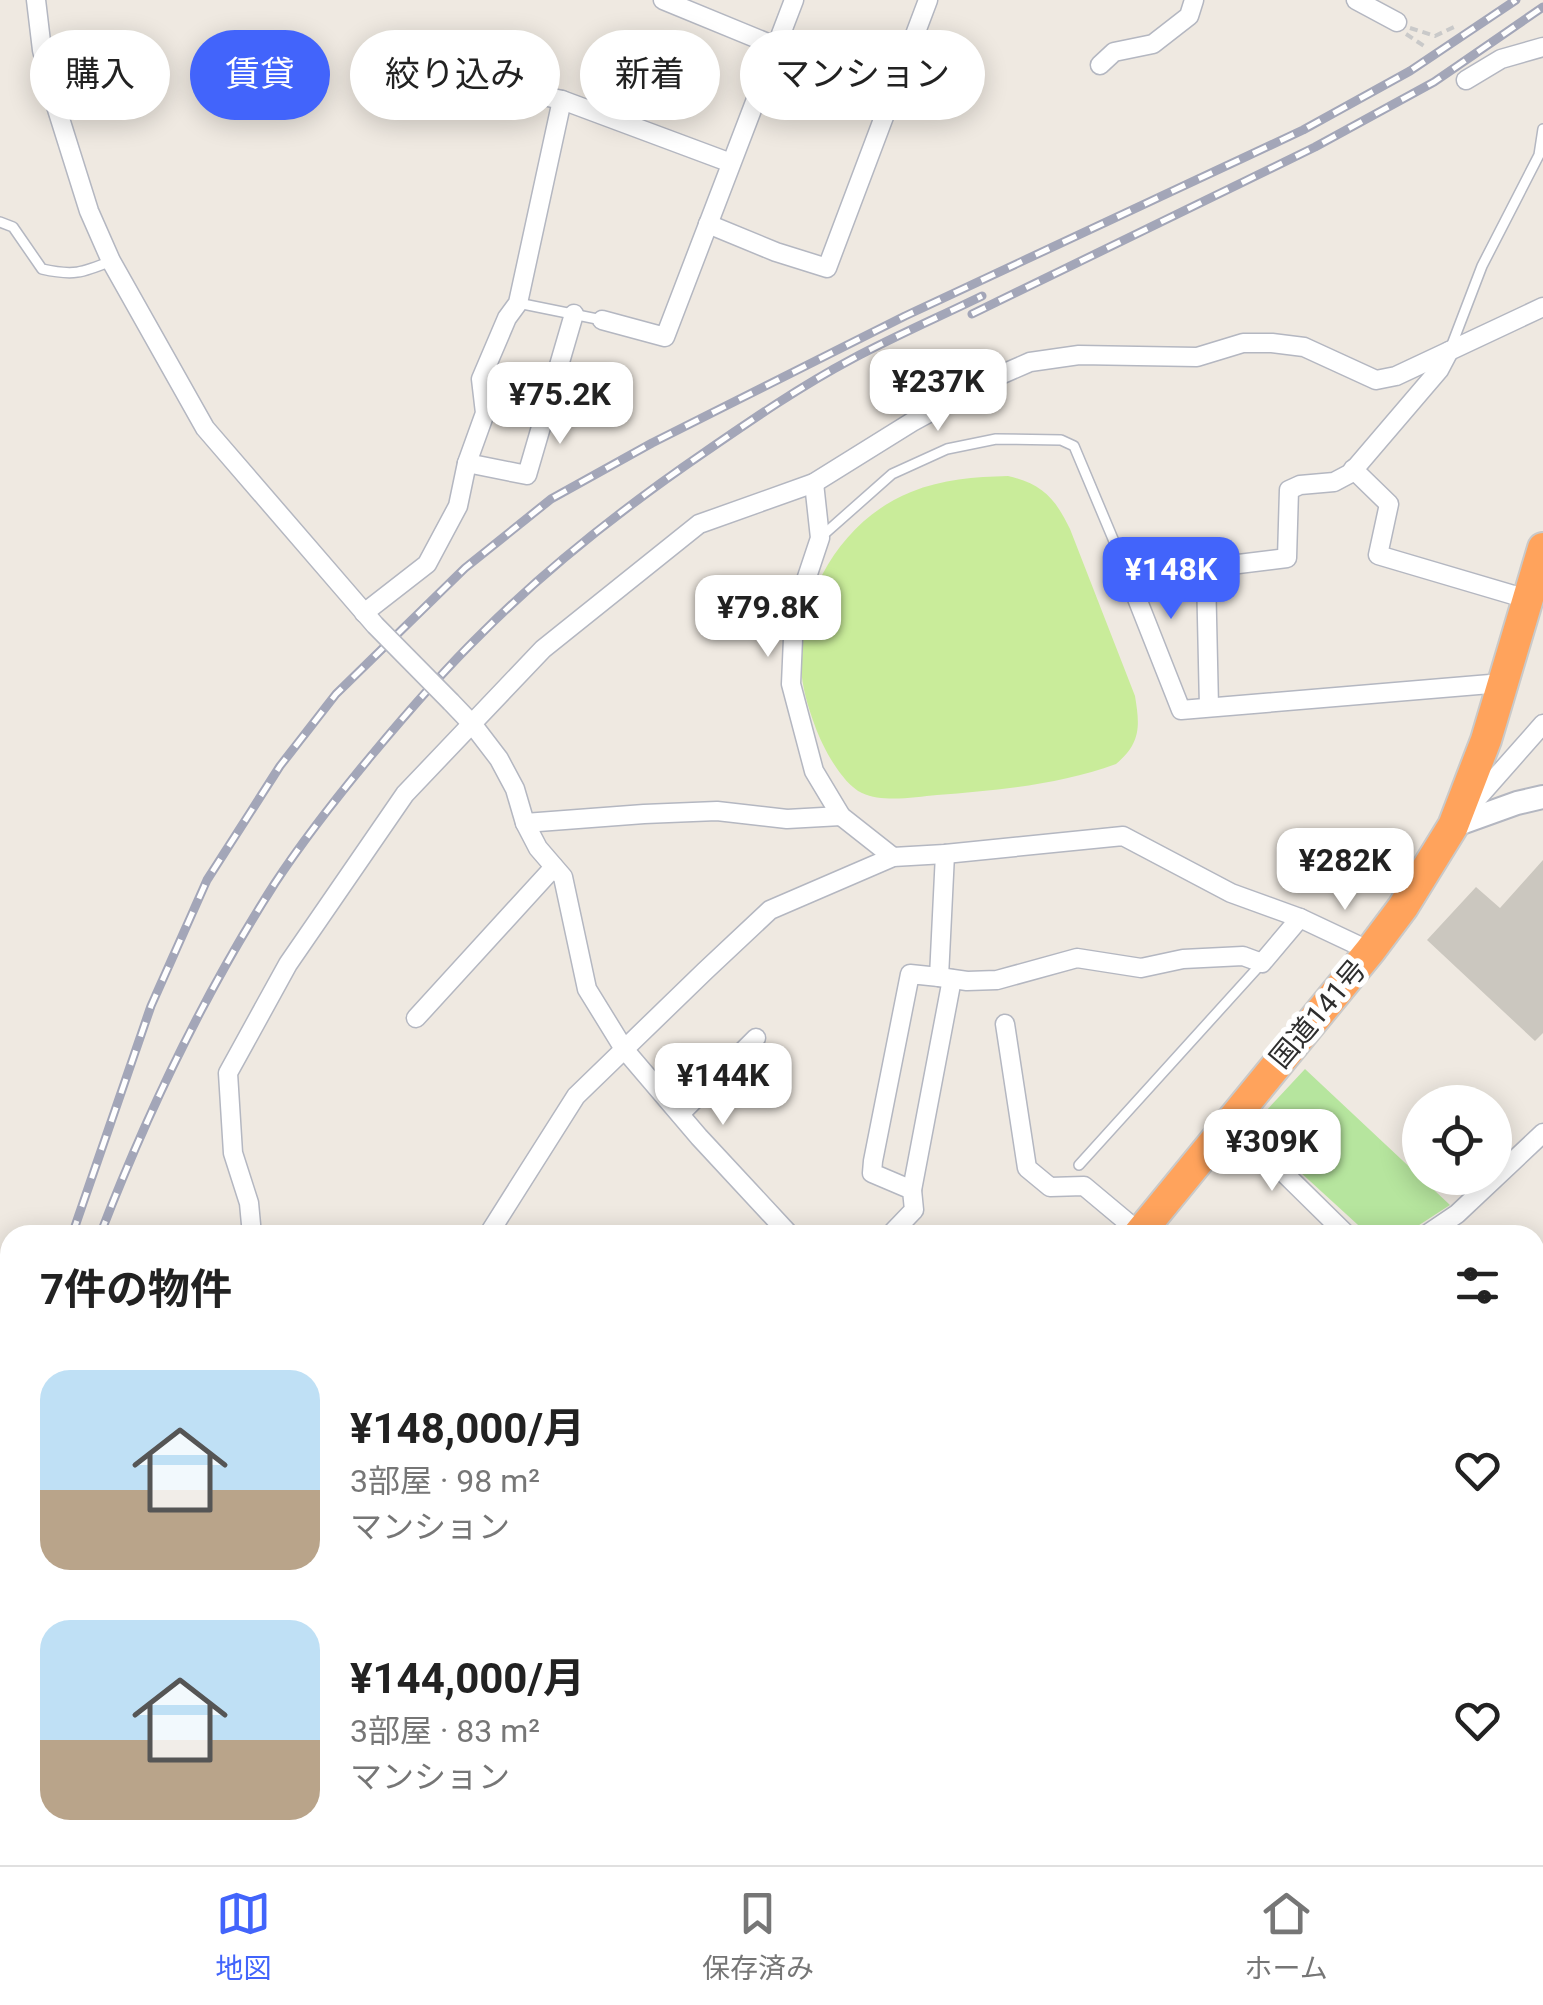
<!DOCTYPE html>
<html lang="ja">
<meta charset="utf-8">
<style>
:root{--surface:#fff;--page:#f2f2f2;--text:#222;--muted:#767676;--line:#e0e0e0;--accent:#4264fb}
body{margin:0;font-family:Roboto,"Noto Sans JP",sans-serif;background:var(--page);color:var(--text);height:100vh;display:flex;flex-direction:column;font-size:38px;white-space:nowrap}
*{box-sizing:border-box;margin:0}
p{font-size:32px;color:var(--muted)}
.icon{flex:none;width:55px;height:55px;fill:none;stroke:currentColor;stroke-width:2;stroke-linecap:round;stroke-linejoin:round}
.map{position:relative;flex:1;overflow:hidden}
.drawer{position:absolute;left:0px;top:1225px;width:1545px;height:640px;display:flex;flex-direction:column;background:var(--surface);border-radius:30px 30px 0 0;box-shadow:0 5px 25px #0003}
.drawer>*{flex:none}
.guide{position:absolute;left:30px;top:30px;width:1000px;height:90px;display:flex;gap:20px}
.tools{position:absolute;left:1402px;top:1085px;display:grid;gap:20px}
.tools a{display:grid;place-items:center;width:110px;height:110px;border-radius:50%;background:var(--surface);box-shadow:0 5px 25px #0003;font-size:50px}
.price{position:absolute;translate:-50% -85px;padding:0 22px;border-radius:20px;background:#fff;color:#222;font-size:32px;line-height:65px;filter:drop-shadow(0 2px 5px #0008)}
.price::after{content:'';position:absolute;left:50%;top:60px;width:30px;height:22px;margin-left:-15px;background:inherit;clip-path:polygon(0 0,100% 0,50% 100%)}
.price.selected{background:var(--accent);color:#fff}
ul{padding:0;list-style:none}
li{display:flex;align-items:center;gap:30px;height:250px;padding:0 40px}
li span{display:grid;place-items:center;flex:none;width:280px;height:200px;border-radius:30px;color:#555}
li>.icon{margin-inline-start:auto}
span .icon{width:120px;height:120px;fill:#fffc;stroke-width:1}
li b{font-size:42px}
h2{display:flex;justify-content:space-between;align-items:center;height:120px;padding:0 40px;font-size:42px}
.tag{padding:0 35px;border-radius:45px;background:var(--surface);box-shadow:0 5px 25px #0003;font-size:35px;line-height:90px}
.tag.selected{background:var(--accent);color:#fff}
.dock{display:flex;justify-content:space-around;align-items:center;height:140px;border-top:2px solid var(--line);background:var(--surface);font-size:28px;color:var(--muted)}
.dock a{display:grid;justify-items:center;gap:5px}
.dock .selected{color:var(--accent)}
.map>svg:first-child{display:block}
.education{fill:#f0e6d1}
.green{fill:#b6e59e}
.pitch{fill:#c9ec9a}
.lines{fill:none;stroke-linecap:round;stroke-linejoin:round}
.river{stroke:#75cff0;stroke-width:32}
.building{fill:#cbc7bf}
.lane-casing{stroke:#b4b7c1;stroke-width:12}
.street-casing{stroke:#b4b7c1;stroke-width:21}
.secondary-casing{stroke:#b4b7c1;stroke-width:26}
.highway-casing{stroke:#c9c9c9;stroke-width:34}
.path{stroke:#c9c9c9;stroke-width:4;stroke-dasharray:8 5;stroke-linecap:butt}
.lane{stroke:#fff;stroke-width:9}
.street{stroke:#fff;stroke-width:18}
.secondary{stroke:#fff;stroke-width:22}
.highway{stroke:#ffa35c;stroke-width:30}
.rail-casing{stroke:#a3a6b8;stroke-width:9}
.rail{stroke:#fff;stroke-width:5;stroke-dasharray:15;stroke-linecap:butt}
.street-bridge-casing{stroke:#b4b7c1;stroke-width:21;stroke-linecap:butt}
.street-bridge{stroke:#fff;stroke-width:18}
.labels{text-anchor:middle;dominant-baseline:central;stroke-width:10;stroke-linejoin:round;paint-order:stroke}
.street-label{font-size:28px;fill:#2e2e2e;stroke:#fff}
</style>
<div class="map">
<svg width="1543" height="1865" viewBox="0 0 1543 1865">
<rect width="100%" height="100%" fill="#efe9e1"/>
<path class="education" d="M1535,1673H1543V1865H1077L1078,1855H1535Z"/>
<path class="green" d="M1305,1069L1450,1205L1413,1229L1407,1235H1369L1251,1127Z"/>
<path class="pitch" d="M1008,476C1042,484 1055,498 1070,529L1135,696C1140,726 1141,743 1116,764C1059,785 998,790 937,795C914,797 884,803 862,793C842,784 822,746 815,726C808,707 802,687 801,667C798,594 843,519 911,492C943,479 974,477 1008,476Z"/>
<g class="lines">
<g class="river">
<path d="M0,1534L10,1548"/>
<path d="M31,1855V1865"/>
</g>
</g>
<path class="building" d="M1543,860V1033L1535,1041L1427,940L1476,887L1500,908Z"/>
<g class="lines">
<defs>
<g id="lane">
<path d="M0,222L13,227L42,269C73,276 82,273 111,261"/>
<path d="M518,303L602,320"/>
<path d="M1451,347L1482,266L1539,155L1543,129"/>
<path d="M822,536L892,474L947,449L996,439L1061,440L1074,446L1121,558"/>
<path d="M1079,1165L1262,963"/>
</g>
<g id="street">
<path d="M36,0L42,50L56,106L89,211L111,261L205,428L375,625"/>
<path d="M663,0L775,46"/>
<path d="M1356,0L1397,22"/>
<path d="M1100,65L1114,52L1153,44L1189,16L1194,0"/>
<path d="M1466,80L1501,59L1543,47"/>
<path d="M483,83L562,100L731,163"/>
<path d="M708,224L776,252L827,268L928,0"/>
<path d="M602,320L665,337L794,0"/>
<path d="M467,463L527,475L574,314"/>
<path d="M1353,469L1389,504L1378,555L1527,599"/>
<path d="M814,483L820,538L794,616L791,684L814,771L841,816L893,857"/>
<path d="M1121,558L1181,710L1502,683"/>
<path d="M364,613L427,564L458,506L467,463L485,413L481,379L507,318L518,303L562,100"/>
<path d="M451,702L473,725L499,759L515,789L525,823L538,848L563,877L587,989L624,1049L699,1137L790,1235"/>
<path d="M1209,707L1206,574L1214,567L1287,558L1289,490L1300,485L1334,482L1351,473L1439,370L1449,351"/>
<path d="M1467,810L1543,724"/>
<path d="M525,823L644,814L717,811L787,819L841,816"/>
<path d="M939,977L967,981L997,980L1077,958L1141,968L1183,959L1243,956L1262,963L1300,918"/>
<path d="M416,1018L554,867"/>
<path d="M1005,1024L1027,1168L1050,1187L1084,1186L1139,1232"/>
<path d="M680,1114L756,1038"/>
<path d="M1230,1120L1347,1235"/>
<path d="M912,1190L952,979"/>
<path d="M252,1235L249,1203L233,1153L228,1073L288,964L405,794L543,649L699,524L814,483L912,422L991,379L1030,362L1079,355L1197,357L1243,343H1272L1304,347L1376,380L1396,376L1543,307"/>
<path d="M488,1235L576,1096L705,971L770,910L893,857L945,854L1123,836L1231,893L1300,918L1370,951"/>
<path d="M890,1235L914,1210L912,1190L872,1173L873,1161L910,974L939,977L945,854"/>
<path d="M1426,1235L1457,1214L1543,1133"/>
<path d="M1535,1357H1543"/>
<path d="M1535,1458L1543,1450"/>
<path d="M328,1855L333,1865"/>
<path d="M343,1855L391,1865"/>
<path d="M772,1855L779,1859"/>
<path d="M1074,1865L1075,1855"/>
</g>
<g id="secondary">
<path d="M1453,826L1517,803L1543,797"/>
<path d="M608,1865L612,1855"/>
</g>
<g id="highway">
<path d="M1138,1235L1370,951L1403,907L1453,826L1486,740L1543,548"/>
<path d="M836,1865L841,1855"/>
</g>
</defs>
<use href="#lane" class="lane-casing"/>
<use href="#street" class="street-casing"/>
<use href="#secondary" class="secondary-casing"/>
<use href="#highway" class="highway-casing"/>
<g class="path">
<path d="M1410,28L1435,36L1454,27"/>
<path d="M1406,34L1427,48"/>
</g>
<use href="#lane" class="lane"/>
<use href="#street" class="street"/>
<use href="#secondary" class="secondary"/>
<use href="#highway" class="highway"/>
<defs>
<g id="rail">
<path d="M972,314L1315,147L1434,82L1543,7"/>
<path d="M72,1235L151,1006L207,880L280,766L336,694L465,568L551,499L652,443L905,316L1303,130L1410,71L1516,0"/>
<path d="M100,1235C147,1113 204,994 275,883C304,839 337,797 371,756C406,714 443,671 482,633C550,565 626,506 705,452C753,419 801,386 852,359C895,336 939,317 982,296"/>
<path d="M0,1458L10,1427"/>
<path d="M0,1532L10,1501"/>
<path d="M0,1570L10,1540"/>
</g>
</defs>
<use href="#rail" class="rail-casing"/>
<use href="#rail" class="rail"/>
<defs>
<path id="street-bridge" d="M375,625L451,702"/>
</defs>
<use href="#street-bridge" class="street-bridge-casing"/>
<use href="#street-bridge" class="street-bridge"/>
</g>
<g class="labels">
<g class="street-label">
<text transform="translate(1318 1014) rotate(-50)">国道141号</text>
</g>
</g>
</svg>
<div class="tools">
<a><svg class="icon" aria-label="locate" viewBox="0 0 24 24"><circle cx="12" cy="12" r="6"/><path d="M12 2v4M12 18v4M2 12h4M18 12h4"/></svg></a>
</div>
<b class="price" style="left:938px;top:434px">¥237K</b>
<b class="price" style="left:560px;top:447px">¥75.2K</b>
<b class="price selected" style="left:1171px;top:622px">¥148K</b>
<b class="price" style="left:768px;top:660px">¥79.8K</b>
<b class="price" style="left:1345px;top:913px">¥282K</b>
<b class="price" style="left:723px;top:1128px">¥144K</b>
<b class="price" style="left:1272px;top:1194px">¥309K</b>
<div class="guide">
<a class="tag">購入</a>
<a class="tag selected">賃貸</a>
<a class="tag">絞り込み</a>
<a class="tag">新着</a>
<a class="tag">マンション</a>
</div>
<section class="drawer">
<h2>7件の物件<svg class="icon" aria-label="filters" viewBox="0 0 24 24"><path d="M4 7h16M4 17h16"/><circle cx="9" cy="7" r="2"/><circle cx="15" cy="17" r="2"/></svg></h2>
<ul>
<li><span style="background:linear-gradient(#bfe0f5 60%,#b9a48a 0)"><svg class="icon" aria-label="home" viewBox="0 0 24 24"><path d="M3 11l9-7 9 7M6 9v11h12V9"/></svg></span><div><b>¥148,000/月</b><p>3部屋 · 98 m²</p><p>マンション</p></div><svg class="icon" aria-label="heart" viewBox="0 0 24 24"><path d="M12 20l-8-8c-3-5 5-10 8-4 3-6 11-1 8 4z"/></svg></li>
<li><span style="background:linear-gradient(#bfe0f5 60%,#b9a48a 0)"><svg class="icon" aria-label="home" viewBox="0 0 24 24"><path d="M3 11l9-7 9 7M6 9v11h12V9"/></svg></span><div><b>¥144,000/月</b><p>3部屋 · 83 m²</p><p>マンション</p></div><svg class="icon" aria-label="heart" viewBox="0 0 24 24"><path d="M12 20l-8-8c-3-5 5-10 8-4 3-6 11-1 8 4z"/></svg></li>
</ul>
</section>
</div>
<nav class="dock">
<a class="selected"><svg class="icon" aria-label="map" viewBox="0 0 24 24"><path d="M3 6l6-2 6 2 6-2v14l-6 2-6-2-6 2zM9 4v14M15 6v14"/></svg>地図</a>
<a><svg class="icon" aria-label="saved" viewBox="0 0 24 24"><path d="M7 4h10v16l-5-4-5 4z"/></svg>保存済み</a>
<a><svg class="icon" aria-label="home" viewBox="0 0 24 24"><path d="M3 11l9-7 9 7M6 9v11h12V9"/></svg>ホーム</a>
</nav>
